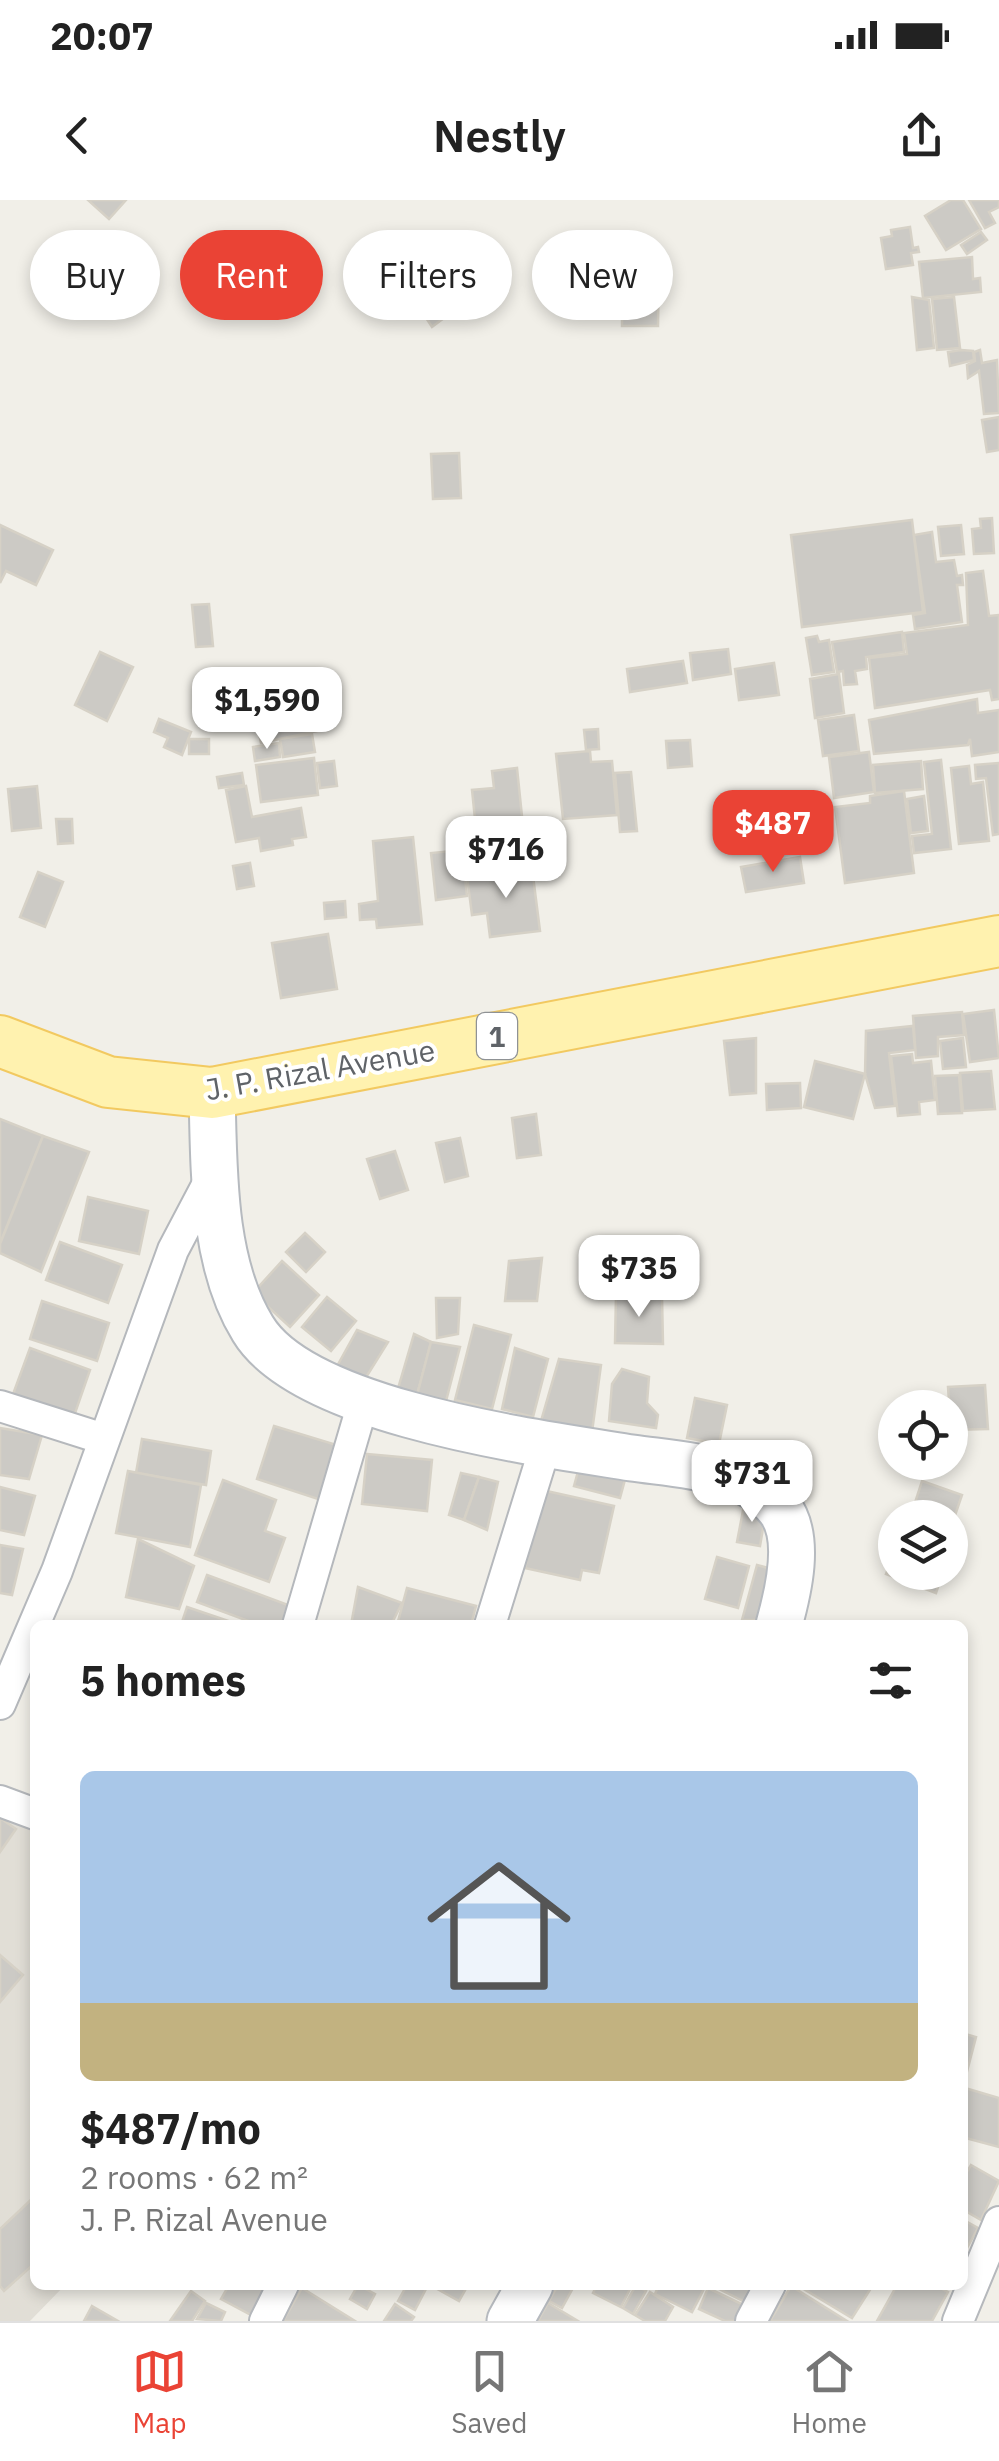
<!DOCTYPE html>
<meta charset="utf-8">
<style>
:root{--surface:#fff;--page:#f6f6f6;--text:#222;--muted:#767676;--line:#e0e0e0;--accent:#ea4335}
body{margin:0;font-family:"IBM Plex Sans",sans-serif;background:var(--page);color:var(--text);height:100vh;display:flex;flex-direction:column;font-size:38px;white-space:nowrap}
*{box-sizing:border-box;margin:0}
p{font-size:32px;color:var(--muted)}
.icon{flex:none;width:55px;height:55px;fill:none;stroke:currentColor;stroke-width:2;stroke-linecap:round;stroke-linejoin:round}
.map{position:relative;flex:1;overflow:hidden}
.side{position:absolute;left:30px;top:1420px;width:938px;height:670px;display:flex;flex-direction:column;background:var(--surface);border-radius:15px;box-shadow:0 5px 15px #0003}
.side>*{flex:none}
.banner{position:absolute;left:30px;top:30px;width:940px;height:90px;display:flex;gap:20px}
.fabs{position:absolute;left:878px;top:1190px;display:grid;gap:20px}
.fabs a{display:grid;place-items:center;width:90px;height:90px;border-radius:50%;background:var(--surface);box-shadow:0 5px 15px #0003;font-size:50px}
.price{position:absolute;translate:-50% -85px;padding:0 22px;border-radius:20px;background:#fff;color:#222;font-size:32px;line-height:65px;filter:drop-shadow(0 2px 5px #0008)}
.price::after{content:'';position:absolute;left:50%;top:60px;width:30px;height:22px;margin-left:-15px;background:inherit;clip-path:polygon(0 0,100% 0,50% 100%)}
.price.selected{background:var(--accent);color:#fff}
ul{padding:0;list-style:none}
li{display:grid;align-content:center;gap:20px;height:530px;padding:0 50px}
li+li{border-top:2px solid var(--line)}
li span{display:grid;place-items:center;height:310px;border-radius:15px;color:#555}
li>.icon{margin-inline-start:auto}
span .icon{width:180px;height:180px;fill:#fffc;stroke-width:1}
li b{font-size:42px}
h2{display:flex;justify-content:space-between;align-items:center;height:120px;padding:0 50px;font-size:42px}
.tag{padding:0 35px;border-radius:45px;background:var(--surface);box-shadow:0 5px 15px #0003;font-size:35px;line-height:90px}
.tag.selected{background:var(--accent);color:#fff}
.status{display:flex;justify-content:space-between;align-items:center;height:70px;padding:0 50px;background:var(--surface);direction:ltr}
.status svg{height:28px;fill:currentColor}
header{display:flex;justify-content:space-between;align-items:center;height:130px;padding:0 50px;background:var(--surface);font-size:45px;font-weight:600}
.menu{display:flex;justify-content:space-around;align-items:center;height:140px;border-top:2px solid var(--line);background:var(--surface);font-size:28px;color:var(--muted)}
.menu a{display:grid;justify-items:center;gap:5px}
.menu .selected{color:var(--accent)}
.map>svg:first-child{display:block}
.education{fill:#e1ded6}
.building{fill:#cccac5;stroke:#d6d1c6;stroke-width:2.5}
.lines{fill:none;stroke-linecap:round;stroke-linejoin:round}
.street-casing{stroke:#b5b8bc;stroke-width:34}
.secondary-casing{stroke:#b6babf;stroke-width:49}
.primary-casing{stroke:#f2c960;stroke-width:54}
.street{stroke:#fff;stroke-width:30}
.secondary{stroke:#fff;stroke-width:45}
.primary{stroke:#fff2af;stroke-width:50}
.labels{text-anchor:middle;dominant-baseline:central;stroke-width:8;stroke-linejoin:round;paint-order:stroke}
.shield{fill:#fff;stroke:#8f9295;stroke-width:2.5}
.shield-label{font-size:28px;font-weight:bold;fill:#5f6368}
.street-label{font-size:30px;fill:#5f6368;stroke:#fff}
</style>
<div class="status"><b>20:07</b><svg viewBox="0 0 49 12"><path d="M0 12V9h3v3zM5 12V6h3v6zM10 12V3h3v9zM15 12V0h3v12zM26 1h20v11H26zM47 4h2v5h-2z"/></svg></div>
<header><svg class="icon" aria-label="back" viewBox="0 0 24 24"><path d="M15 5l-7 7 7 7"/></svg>Nestly<svg class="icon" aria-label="share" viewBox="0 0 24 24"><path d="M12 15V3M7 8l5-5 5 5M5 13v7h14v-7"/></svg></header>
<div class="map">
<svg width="999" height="2121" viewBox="0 0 999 2121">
<rect width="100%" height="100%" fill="#f1efe8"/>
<path class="education" d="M0,1611L35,1622V2085H65L30,2121H0Z"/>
<g class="building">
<path d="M88,0H126L109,19Z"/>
<path d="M951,0H963L981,29L946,50L925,16Z"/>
<path d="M969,0H999V7L989,12L995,23L985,28Z"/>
<path d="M910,27L913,48L918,47L919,52L911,53L913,65L886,69L881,38L892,36L891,30Z"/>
<path d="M981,32L987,40L967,54L961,45Z"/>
<path d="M972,57L973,79L980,78L981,92L923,98L919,62Z"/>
<path d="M643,68H659L658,126H622V79L643,80Z"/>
<path d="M912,97L929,100L934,148L917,150Z"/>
<path d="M954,97L960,148L937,150L932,99Z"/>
<path d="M432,102L444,118L432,127L421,110Z"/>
<path d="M961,150L973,151L974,160L950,166L948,152Z"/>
<path d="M980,150L982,163L997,160L999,213L984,214L979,171L968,178L967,165L975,161L974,152Z"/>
<path d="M999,217V250L987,252L982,220Z"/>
<path d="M459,253L461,298L433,299L431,254Z"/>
<path d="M992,318L994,353L974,354L972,329L981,328L980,319Z"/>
<path d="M912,320L923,412L802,427L791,335Z"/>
<path d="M0,325L53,350L36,385L6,371L0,383Z"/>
<path d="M961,325L964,354L941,356L938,327Z"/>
<path d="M932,332L936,362L954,360L957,376L962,375L963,385H957L962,422L915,429L913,415L925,413L914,335Z"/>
<path d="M983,371L989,416L999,415V499L992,500L990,490L875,508L869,458L907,454L904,433L968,425L966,373Z"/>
<path d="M209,404L213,446L196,447L192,405Z"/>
<path d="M902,432L904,452L866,457L867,469L855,471L857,484L844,485L843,471L837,472L832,442Z"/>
<path d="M817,436L819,442L829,440L834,472L812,475L806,438Z"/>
<path d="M728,449L731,474L693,480L690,453Z"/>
<path d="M100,452L133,467L107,521L75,505Z"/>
<path d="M683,461L687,483L630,492L627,469Z"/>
<path d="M774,463L779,495L739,500L735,469Z"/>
<path d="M839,474L844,513L815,518L810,479Z"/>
<path d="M977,499L978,513L999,510V552L972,556L970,539L968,545L874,554L869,520Z"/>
<path d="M292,506L296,521L314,517L317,531L261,543L255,515Z"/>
<path d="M854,515L859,551L823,556L818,520Z"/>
<path d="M159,519L191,532L182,555L164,547L168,538L154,532Z"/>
<path d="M598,529L599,549L586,550L584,530Z"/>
<path d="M312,534L315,552L283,557L280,539Z"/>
<rect x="189" y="539" width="20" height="15"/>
<path d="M690,540L692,566L668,568L666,541Z"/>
<path d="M279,543L280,557L255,561L253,547Z"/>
<path d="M590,551L591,562L612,561L617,615L563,619L556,554Z"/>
<path d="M869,552L874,592L834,598L829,557Z"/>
<path d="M314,558L318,595L261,602L256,565Z"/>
<path d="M941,560L951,649L914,653L912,636L932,634L924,562Z"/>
<path d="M334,561L337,586L320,588L317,563Z"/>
<path d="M921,561L923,589L875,593L873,565Z"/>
<path d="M999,563V634L993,635L986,578L976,579L975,565Z"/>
<path d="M969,566L971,584L983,582L989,641L959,644L951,568Z"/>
<path d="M517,568L523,626L489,629L490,642L463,645L460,620L475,619L472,590L494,588L492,571Z"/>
<path d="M631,572L637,631L620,632L615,573Z"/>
<path d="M242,573L244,585L219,588L217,577Z"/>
<path d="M37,586L41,628L12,631L8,589Z"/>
<path d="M246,586L252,617L301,608L306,637L292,639L293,645L261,651L259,638L236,642L226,590Z"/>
<path d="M904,591L914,673L845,683L835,607L870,603V596Z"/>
<path d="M924,596L928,631L911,633L907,599Z"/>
<path d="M56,619H72L73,643L58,644Z"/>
<path d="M413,637L422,724L377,728L376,719L360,720L359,704L378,701L373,641Z"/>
<path d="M462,650L467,696L436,700L431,653Z"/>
<path d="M800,657L804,683L746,692L741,667Z"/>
<path d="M250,663L254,686L237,689L233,666Z"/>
<path d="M532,668L540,731L490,737L487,713L472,715L467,676Z"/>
<path d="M38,672L63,682L45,727L20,717Z"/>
<path d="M345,701L346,717L325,719L324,703Z"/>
<path d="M328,734L337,789L281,798L272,743Z"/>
<path d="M994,810L999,858L970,862L963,814Z"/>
<path d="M962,812L964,835L938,837V856L916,858L913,816Z"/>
<path d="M913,826L915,850L889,853L895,906L875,908L865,874L866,831Z"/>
<path d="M756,838V893L730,895L724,841Z"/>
<path d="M963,838L966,867L943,869L940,841Z"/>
<path d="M912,854L913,863L931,861L935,900L919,902L920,914L898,916L891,856Z"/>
<path d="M815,861L865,874L853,919L804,907Z"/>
<path d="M991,871L995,909L963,911L960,873Z"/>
<path d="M959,875L962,913L938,914L935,876Z"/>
<path d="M800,883L801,908L767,910L766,884Z"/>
<path d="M536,914L541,955L517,958L512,918Z"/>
<path d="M0,919L43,936L0,1044Z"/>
<path d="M43,936L89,952L41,1072L0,1053V1044Z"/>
<path d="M460,938L468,976L445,982L436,943Z"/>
<path d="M395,951L408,990L380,999L367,959Z"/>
<path d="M88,997L148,1011L139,1054L79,1041Z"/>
<path d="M305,1033L325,1052L306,1072L286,1052Z"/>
<path d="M60,1042L122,1065L108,1103L46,1080Z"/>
<path d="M542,1058L537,1101H505L509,1061Z"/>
<path d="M282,1061L319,1095L290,1127L253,1093Z"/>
<path d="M616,1095L662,1096L663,1144L615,1143Z"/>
<path d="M327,1097L356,1121L331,1151L302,1127Z"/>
<path d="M436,1098H460L458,1134L437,1138Z"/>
<path d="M42,1101L109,1123L97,1161L30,1139Z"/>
<path d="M474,1125L511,1135L492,1209L455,1200Z"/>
<path d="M357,1130L388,1142L365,1179L336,1168Z"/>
<path d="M414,1134L431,1142L416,1199L397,1192Z"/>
<path d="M431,1142L460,1147L445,1205L416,1199Z"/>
<path d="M30,1148L90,1170L73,1219L12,1197Z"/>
<path d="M515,1148L548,1159L533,1217L502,1209Z"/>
<path d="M559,1159L601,1165L592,1232L541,1221Z"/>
<path d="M622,1169L649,1177L647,1203L658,1215L656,1228L609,1221L612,1184Z"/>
<path d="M985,1185L988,1229L951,1230L948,1187Z"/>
<path d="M695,1198L727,1205L719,1244L687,1238Z"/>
<path d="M274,1226L340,1246L324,1301L257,1279Z"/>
<path d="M0,1228L42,1235L29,1279L0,1275Z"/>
<path d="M142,1239L211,1251L206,1285L136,1273Z"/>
<path d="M583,1253L629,1265L620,1298L574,1286Z"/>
<path d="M367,1254L432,1260L427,1311L362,1304Z"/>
<path d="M128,1271L201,1285L190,1347L116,1333Z"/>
<path d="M461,1273L479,1277L464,1320L449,1315Z"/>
<path d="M479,1277L498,1282L487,1330L464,1320Z"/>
<path d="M223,1280L276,1300L265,1331L285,1338L269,1382L195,1355Z"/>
<path d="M922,1281L962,1295L950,1330V1318H910Z"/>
<path d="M0,1287L35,1296L24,1335L0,1330Z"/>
<path d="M542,1290L614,1306L599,1373L582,1370L580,1380L525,1368Z"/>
<path d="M745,1300L766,1311L760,1346L737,1342Z"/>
<path d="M138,1339L194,1366L179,1409L126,1397Z"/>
<path d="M0,1345L23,1349L12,1395L0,1393Z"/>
<path d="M895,1351V1372H943L936,1393L886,1374Z"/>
<path d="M717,1357L749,1366L738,1408L705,1399Z"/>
<path d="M757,1365L783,1372L769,1420H742Z"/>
<path d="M207,1375L296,1408L290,1425H259L197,1402Z"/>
<path d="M358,1387L402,1403L391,1425H351Z"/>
<path d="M407,1388L476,1406L471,1425H397Z"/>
<path d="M187,1407L240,1425H181Z"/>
<path d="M0,1618L16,1629L0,1652Z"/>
<path d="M0,1755L23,1775L0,1802Z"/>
<path d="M962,1833L976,1837L964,1883H962Z"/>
<path d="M965,1888L999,1898V1947L962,1937Z"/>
<path d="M971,1965L999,1981L981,2020L962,2009V1980Z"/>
<path d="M35,1996V2063L4,2091L0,2086V2029Z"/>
<path d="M962,2019L978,2028L962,2057Z"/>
<path d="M229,2085H270L253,2116L221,2099Z"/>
<path d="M358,2085L375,2094L367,2109L350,2099Z"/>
<path d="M407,2085L426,2089L415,2110L398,2101Z"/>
<path d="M430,2085H468L459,2101Z"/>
<path d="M558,2085L574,2086L562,2108L549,2101Z"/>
<path d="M597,2085H632L621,2107L593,2093Z"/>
<path d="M636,2085L646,2091L633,2114L623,2108Z"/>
<path d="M659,2085H700L705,2087L692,2112L655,2094Z"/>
<path d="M711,2085H754L745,2102Z"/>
<path d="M797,2085H873L852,2118Z"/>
<path d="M897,2085H935L948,2092L932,2121H877Z"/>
<path d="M791,2086L847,2121H770Z"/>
<path d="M302,2088L355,2121H283Z"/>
<path d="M708,2088L746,2106L739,2121H725L699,2109Z"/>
<path d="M191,2091L205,2101L192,2121H170Z"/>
<path d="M650,2092L673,2107L665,2121H645L635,2115Z"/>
<path d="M206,2103L225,2112L221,2121L197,2119Z"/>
<path d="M548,2103L578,2121H538Z"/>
<path d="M395,2104L414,2117L411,2121H384Z"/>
<path d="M92,2106L118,2121H84Z"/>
</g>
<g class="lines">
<defs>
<g id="street">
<path d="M0,1206L104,1239"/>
<path d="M298,1425L363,1203"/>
<path d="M490,1425L546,1244"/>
<path d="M0,1504L57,1371L173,1050L213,974"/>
<path d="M0,1601L35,1614"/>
<path d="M265,2121L283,2085"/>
<path d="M751,2121L770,2085"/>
<path d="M958,2121L999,2022"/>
</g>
<g id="secondary">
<path d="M212,893C214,969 212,1063 253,1129C304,1213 539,1243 632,1258C681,1265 745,1266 779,1308C802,1337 788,1393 779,1425"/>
<path d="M510,2121L530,2085"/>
</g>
<path id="primary" d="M0,841L108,882L212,893L999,741"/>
</defs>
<use href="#street" class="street-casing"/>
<use href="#secondary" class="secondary-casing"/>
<use href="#primary" class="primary-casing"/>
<use href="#street" class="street"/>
<use href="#secondary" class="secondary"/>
<use href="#primary" class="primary"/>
</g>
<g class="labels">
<rect class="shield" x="477" y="813" width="40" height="46" rx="8"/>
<g class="shield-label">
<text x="497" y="836">1</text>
</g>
<g class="street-label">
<text transform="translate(320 869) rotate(-10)">J. P. Rizal Avenue</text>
</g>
</g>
</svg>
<div class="fabs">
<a><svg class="icon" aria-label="locate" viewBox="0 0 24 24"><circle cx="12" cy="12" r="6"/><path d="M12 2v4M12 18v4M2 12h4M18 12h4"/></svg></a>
<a><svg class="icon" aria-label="layers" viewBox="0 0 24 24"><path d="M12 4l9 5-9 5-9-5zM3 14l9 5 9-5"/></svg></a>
</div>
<b class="price" style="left:267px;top:552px">$1,590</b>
<b class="price selected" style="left:773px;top:675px">$487</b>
<b class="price" style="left:506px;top:701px">$716</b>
<b class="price" style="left:639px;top:1120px">$735</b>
<b class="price" style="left:752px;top:1325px">$731</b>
<div class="banner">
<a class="tag">Buy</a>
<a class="tag selected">Rent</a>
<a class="tag">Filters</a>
<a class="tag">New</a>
</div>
<section class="side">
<h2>5 homes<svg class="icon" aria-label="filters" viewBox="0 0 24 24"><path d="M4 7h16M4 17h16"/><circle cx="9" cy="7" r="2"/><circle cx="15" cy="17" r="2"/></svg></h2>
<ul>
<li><span style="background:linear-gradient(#a9c7e8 75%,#c2b280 0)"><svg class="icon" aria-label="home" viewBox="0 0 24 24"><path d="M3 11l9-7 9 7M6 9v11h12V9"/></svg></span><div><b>$487/mo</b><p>2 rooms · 62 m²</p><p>J. P. Rizal Avenue</p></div></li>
</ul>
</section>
</div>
<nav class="menu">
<a class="selected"><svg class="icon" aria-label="map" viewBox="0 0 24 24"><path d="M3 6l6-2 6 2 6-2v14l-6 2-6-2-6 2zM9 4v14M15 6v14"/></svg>Map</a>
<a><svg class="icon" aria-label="saved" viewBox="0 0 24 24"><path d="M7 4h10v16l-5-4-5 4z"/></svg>Saved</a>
<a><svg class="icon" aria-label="home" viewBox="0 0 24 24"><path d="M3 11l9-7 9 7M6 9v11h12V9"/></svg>Home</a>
</nav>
